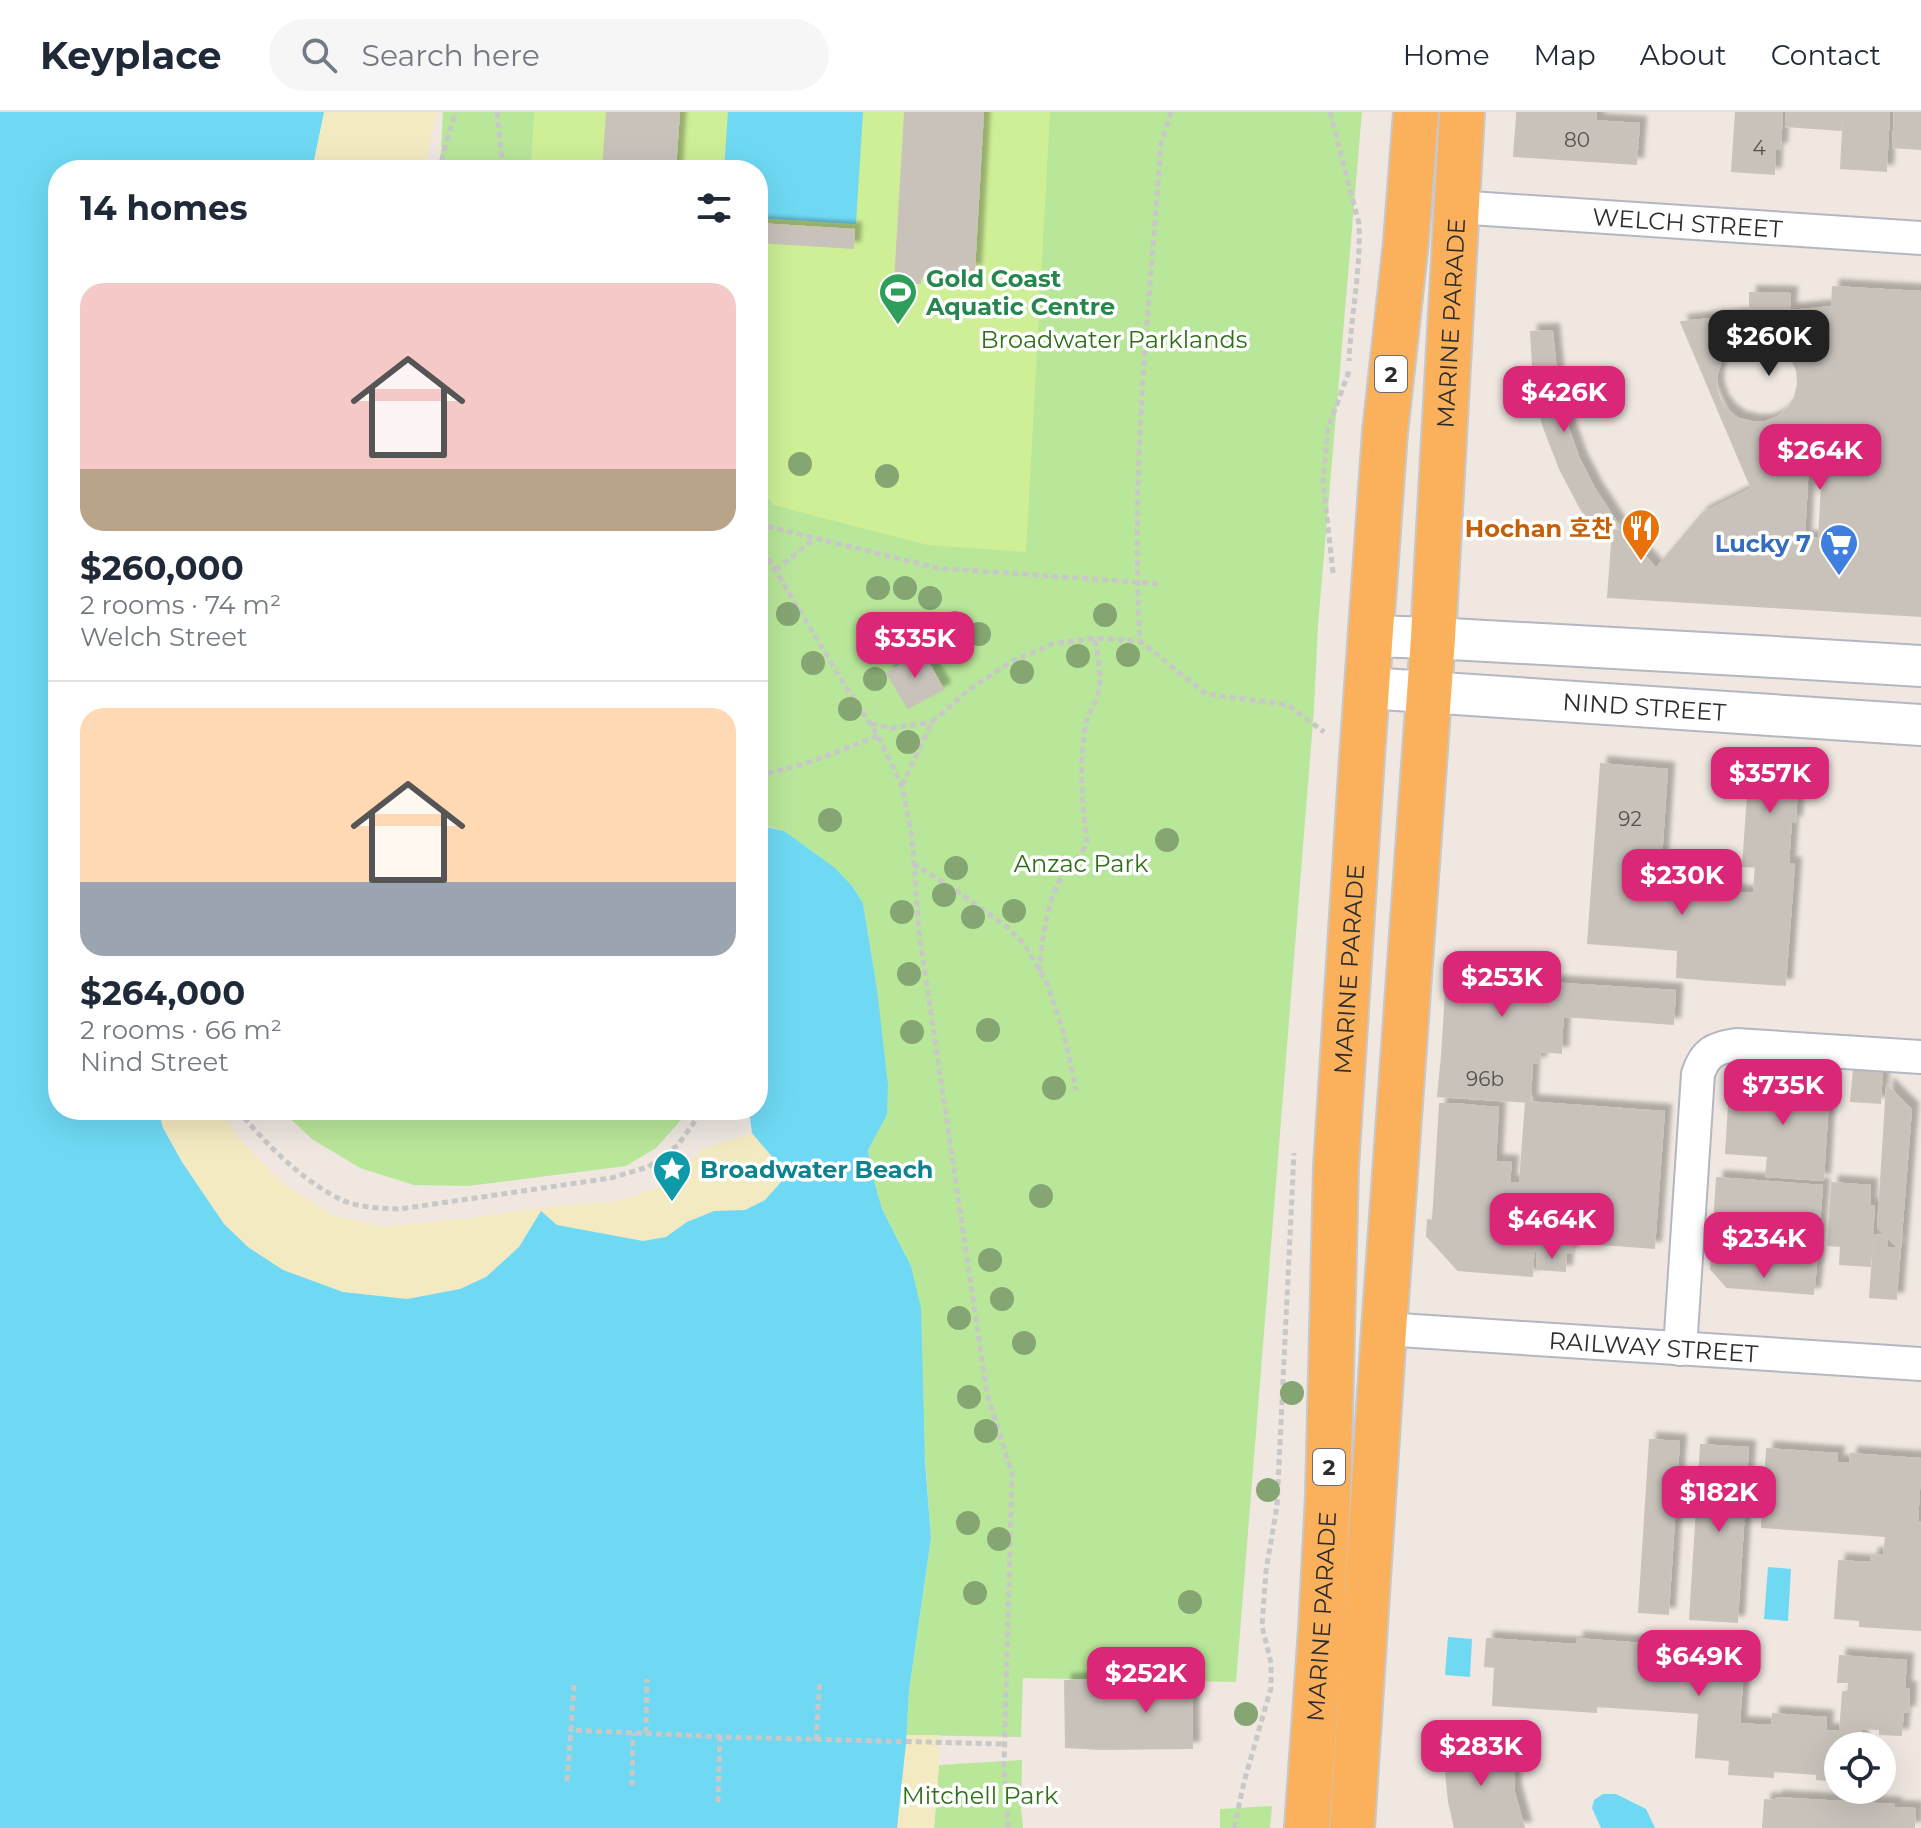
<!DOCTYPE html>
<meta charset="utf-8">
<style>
:root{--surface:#fff;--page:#f6f6f7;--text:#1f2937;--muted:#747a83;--line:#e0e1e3;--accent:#db2777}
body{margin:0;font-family:Montserrat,"Noto Sans KR",sans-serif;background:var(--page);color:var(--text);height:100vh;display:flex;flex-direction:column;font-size:30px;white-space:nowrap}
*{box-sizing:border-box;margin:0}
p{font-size:26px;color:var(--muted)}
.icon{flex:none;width:44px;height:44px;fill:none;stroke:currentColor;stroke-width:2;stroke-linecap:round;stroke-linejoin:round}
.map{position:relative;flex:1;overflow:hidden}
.panel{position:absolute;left:48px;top:48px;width:720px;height:960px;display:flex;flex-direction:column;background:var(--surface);border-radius:32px;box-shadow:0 8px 32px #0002}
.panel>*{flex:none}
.buttons{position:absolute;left:1824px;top:1620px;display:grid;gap:16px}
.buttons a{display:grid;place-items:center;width:72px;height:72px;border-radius:50%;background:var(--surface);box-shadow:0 8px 32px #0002;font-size:40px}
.price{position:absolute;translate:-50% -68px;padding:0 18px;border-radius:16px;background:var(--accent);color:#fff;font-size:26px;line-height:52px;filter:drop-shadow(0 2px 4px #0008)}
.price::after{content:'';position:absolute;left:50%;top:48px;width:24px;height:18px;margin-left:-12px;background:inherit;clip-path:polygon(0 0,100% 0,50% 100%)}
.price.on{background:#222;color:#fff}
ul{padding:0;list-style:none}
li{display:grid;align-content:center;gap:16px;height:424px;padding:0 32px}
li+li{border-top:2px solid var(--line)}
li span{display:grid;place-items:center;height:248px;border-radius:24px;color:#555}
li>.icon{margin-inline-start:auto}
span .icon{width:144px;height:144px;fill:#fffc;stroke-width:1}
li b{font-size:34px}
h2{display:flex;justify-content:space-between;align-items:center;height:96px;padding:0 32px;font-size:34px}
header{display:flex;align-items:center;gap:48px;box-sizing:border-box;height:112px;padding:0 40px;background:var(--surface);border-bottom:2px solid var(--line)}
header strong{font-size:38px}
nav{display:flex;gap:44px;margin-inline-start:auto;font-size:28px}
.search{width:560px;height:72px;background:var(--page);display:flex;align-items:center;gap:20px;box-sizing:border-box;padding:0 28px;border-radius:44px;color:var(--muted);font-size:30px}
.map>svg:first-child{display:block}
.green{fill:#b9e79a}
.sand{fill:#f4eac2}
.pitch{fill:#ceef96}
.water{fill:#6fd9f4}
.building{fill:#c8c2bb;stroke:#cbc3b9;stroke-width:2;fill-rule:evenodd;filter:url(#shadow)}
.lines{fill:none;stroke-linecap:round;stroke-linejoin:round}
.minor-casing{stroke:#b3b7c1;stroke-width:36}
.tertiary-casing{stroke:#b3b7c1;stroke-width:44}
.trunk-casing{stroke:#c8c8c8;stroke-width:48}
.path{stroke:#c8c8c8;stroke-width:5;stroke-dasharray:6 4;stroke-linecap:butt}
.minor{stroke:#fff;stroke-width:32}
.tertiary{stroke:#fff;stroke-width:40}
.trunk{stroke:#fbb15c;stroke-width:44}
.tree{fill:#85a672}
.labels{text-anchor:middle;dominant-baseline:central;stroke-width:7;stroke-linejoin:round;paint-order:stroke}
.number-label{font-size:20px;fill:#545250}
.shield{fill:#fff;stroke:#6c6c6c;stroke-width:2}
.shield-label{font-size:22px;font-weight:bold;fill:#2d2d2d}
.street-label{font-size:24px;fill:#2d2d2d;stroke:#fff}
.leisure-label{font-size:24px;font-weight:bold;fill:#27864d;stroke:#fff;text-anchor:start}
.park-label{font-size:24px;fill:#2f7018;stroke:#fff}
.food-label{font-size:24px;font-weight:bold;fill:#c56008;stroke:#fff;text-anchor:end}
.shop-label{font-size:24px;font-weight:bold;fill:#366cbe;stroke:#fff;text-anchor:end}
.culture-label{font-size:24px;font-weight:bold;fill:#0d838f;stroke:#fff;text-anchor:start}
</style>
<header>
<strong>Keyplace</strong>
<div class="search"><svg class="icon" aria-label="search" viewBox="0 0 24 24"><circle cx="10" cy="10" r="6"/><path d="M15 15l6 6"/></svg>Search here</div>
<nav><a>Home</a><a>Map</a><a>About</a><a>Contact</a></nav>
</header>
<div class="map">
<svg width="1921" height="1716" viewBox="0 0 1921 1716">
<defs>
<filter id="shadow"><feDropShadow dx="7" dy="-7" stdDeviation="2" flood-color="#0004"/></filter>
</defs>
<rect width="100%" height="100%" fill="#efe7e0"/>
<g class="green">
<path d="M443,0H1362L1318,513L1314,597L1236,1570L1023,1566L1021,1625L906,1623L909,1579L931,1426L911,1154L882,1097L871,1058L868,1038L887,1003L877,877L863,791L852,774L784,719L758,712V58H440Z"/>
<path d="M281,998H684L682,1007L656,1036L626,1054L468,1074L414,1073L360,1056L312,1027Z"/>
<path d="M1022,1648L1021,1697L1023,1716H934L939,1653Z"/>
<path d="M1272,1694L1270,1716H1220V1697Z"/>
</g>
<g class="sand">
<path d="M324,0H437L424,58H312Z"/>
<path d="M158,998H219L238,1025L281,1070L332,1103L383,1115L471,1106L552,1094L620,1089L668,1071L703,1037L752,1021L779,1053L782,1070L765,1088L745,1098L714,1099L687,1110L666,1125L643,1129L557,1113L541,1099L519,1135L486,1165L460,1177L407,1187L343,1180L283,1158L248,1135L224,1112L182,1050L163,1016Z"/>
<path d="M906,1623H938L939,1653L934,1716H897Z"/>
</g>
<path class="pitch" d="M534,0H1050L1026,440L928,433L773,393L758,370V58H531Z"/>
<g class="water">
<path d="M0,0H324L312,58H58V998H158L163,1016L182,1050L224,1112L248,1135L283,1158L343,1180L407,1187L460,1177L486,1165L519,1135L541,1099L557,1113L643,1129L666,1125L687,1110L714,1099L745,1098L765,1088L781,1070L779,1053L752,1021L749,998H758V713L784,719L835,756L852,774L863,791L877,877L888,973L887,1003L868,1038L871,1058L882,1097L911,1154L921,1196L925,1349L931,1426L909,1579L906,1631L897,1716H0Z"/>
<path d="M728,0H863L856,112L758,106V58H724Z"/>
<path d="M1768,1455L1791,1457L1788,1509L1764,1507Z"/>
<path d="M1448,1525L1472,1527L1470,1565L1445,1563Z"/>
<path d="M1603,1682H1616L1646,1697L1655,1716H1601L1592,1696L1594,1688Z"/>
</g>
<g class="building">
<path d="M607,0H679L675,58H603Z"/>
<path d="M905,0H983L974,159L957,158V166L921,164L920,171L895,170Z"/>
<path d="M1517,0H1596V8L1517,4Z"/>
<path d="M1736,0H1782L1780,37L1775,36L1774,62L1732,59Z"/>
<path d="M1787,0H1842L1841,18L1786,14Z"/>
<path d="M1844,0H1889L1886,59L1841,56Z"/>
<path d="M1895,0H1921V37L1893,35Z"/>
<path d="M1517,4L1639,12L1636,52L1514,44Z"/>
<path d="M758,112L854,118L853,136L758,130Z"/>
<path d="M1833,175L1921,180V504L1608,485L1613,418L1623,419L1656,457L1703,401L1752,377L1740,349L1808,352L1804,426L1819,427Z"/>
<path d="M1750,181L1790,182L1789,199L1831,195L1823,353L1740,349L1681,210L1750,203ZM1755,229L1769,230L1781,236L1791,246L1797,258L1798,272L1795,285L1788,296L1778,305L1766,310H1752L1739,307L1728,299L1720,288L1716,275L1717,262L1721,249L1730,238L1742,232Z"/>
<path d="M1552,219L1558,279L1567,313L1579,347L1594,376L1618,413L1601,425L1581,397L1560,357L1543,313L1534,272L1531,220Z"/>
<path d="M922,540L943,577L908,596L887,561Z"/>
<path d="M1601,652L1667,658L1655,836L1588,831Z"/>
<path d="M1750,654L1798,658L1795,710L1791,709L1788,752L1756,750V755L1743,754Z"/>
<path d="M1756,750L1794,753L1785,873L1699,867L1705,778L1754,782Z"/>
<path d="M1660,756L1706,759L1699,867L1677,865L1678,838L1655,836Z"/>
<path d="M1447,864L1564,872L1561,941L1540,939L1539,951L1442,944Z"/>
<path d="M1564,872L1675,879L1673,912L1563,904Z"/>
<path d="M1442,944L1532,950L1530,990L1438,984Z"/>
<path d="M1803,955L1830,957L1823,1068L1766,1064L1768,1044L1726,1041L1730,977L1801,981Z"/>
<path d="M1854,957L1882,959L1880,991L1851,989Z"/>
<path d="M1887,974L1911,998L1900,1137L1878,1115Z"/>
<path d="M1526,990L1664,1000L1654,1136L1572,1130L1571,1141L1534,1138L1536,1097L1518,1096Z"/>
<path d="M1440,992H1454L1447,1110L1433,1108Z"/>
<path d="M1454,992L1498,996L1495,1050L1511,1051L1509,1071L1519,1072L1518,1096L1536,1097L1532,1164L1458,1158L1427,1124L1428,1108L1447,1110Z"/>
<path d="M1717,1066L1822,1074L1815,1164L1725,1158L1712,1142Z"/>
<path d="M1832,1071L1870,1074L1869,1094H1874L1870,1154L1840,1152L1841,1134L1828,1133Z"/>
<path d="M1875,1123L1887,1124L1886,1136L1900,1137L1897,1173L1871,1171Z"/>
<path d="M1538,1139L1566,1141L1565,1159L1537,1157Z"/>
<path d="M1712,1142L1725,1158L1815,1164L1813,1182L1727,1175L1711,1157Z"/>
<path d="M1871,1171L1897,1173L1896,1187L1870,1185Z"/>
<path d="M1650,1328L1679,1330L1668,1502L1639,1500Z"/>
<path d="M1701,1333L1748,1336L1737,1510L1690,1507Z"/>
<path d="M1767,1337L1837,1342L1836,1351H1850L1851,1342L1921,1347L1917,1410H1921V1518L1860,1514V1508L1835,1506L1839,1449L1871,1451L1872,1443L1884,1444L1886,1424L1762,1415Z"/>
<path d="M1487,1527L1577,1533V1527L1739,1539L1738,1557L1743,1558L1739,1612L1772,1614L1773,1602L1826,1606L1825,1619L1840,1620L1843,1580L1849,1579V1570H1838L1840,1544L1906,1549L1904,1577H1909L1908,1600H1903L1901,1623L1880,1622V1617L1861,1616L1860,1634H1838V1669L1817,1667V1662L1773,1659V1665L1729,1662L1730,1648L1696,1645L1699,1601L1596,1594V1600L1493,1593L1495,1555L1485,1554Z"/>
<path d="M1101,1568L1191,1569L1192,1636L1100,1637Z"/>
<path d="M1101,1568L1100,1637L1066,1635L1065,1569Z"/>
<path d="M1445,1631L1504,1635V1658H1513L1514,1680L1524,1716H1455L1449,1690L1446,1661Z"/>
<path d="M1776,1686L1894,1693V1696L1915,1697L1914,1716H1763L1765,1688L1776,1689Z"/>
</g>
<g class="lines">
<defs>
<g id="minor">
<path id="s1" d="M1456,95L1921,126"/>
<path id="s2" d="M1384,1217L1921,1252"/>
<path d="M1680,1237L1698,962C1705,941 1714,936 1736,933L1921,945"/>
</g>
<g id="tertiary">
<path d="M1371,524L1433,526L1757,544L1921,554"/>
<path id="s3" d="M1367,576L1921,613"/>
</g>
<g id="trunk">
<path id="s4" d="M1307,1716L1321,1517L1328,1384L1336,1055L1362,645L1385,320L1406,130L1416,0"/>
<path id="s5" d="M1352,1716L1384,1217L1433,526L1462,0"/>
</g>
</defs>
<use href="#minor" class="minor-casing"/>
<use href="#tertiary" class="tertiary-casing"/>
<use href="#trunk" class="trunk-casing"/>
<g class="path">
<path d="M497,0L503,58"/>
<path d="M1171,0L1161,32C1149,197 1130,363 1140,529L1206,582L1288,593L1324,620"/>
<path d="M1330,0L1359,112C1361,157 1351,203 1349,249"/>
<path d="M439,58L453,7L457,0"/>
<path d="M758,412L937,456L1162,472"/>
<path d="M758,429L839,564L878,624L902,674L912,726L919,822L928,881L987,1282L1012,1361L1004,1652L1008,1716"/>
<path d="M776,458L815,426"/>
<path d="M1333,461L1323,369L1328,316L1349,259"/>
<path d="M871,612L892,616L932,610"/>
<path d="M758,664L810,650L878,624"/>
<path d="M902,673L932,610L970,577L1012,549L1053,532L1094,526L1140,529"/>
<path d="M913,752L945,771L1006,814L1024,832L1047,871L1064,922L1076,978"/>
<path d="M1039,859C1043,828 1045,794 1061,766C1068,752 1082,744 1087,730C1082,692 1079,654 1085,617C1086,605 1092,598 1096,588C1104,567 1098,546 1094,526"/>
<path d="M238,998C265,1031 299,1066 338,1086C356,1096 379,1096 400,1097L611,1066L648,1055L678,1033L695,1009L697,998"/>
<path d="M574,1573L571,1618L725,1625L1005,1632"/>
<path d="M646,1621L647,1567"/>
<path d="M816,1628L820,1568"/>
<path d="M567,1669L571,1618"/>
<path d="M632,1674L633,1621"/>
<path d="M718,1690L720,1624"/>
<path d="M1234,1716L1244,1670L1271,1576V1551L1262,1514L1266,1459L1277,1394L1294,1041"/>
</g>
<use href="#minor" class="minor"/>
<use href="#tertiary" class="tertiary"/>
<use href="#trunk" class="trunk"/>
</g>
<g class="tree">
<circle cx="800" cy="352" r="12"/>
<circle cx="887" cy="364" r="12"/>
<circle cx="878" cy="476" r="12"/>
<circle cx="905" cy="476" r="12"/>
<circle cx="930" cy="486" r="12"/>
<circle cx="788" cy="502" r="12"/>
<circle cx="1105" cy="503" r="12"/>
<circle cx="955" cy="511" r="12"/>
<circle cx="979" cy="522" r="12"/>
<circle cx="1128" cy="543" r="12"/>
<circle cx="1078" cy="544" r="12"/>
<circle cx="813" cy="551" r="12"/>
<circle cx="1022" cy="560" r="12"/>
<circle cx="875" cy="567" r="12"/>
<circle cx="850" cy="597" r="12"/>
<circle cx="908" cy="630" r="12"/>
<circle cx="830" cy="708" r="12"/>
<circle cx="1167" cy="728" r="12"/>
<circle cx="956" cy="756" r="12"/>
<circle cx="944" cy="783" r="12"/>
<circle cx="1014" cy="799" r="12"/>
<circle cx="902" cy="800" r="12"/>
<circle cx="973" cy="805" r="12"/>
<circle cx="909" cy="862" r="12"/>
<circle cx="988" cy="918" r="12"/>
<circle cx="912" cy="920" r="12"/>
<circle cx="1054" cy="976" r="12"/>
<circle cx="1041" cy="1084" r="12"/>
<circle cx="990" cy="1148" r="12"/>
<circle cx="1002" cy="1187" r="12"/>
<circle cx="959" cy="1206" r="12"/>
<circle cx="1024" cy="1231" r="12"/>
<circle cx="1292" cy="1281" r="12"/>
<circle cx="969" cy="1285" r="12"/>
<circle cx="986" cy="1319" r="12"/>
<circle cx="1268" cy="1378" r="12"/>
<circle cx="968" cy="1411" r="12"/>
<circle cx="999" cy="1427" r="12"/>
<circle cx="975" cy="1481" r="12"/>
<circle cx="1190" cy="1490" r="12"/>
<circle cx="1246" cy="1602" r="12"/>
</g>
<defs>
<symbol id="stadium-pin" viewBox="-11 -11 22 30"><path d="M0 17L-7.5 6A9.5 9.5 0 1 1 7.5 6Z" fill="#2e9e5b" stroke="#fff"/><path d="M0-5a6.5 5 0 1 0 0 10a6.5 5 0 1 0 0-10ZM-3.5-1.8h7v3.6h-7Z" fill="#fff"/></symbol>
<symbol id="restaurant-pin" viewBox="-11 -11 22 30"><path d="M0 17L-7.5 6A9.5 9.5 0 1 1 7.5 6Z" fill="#e8710a" stroke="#fff"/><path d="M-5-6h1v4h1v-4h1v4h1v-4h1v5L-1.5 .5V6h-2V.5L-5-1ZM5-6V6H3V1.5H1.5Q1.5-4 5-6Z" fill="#fff"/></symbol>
<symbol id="supermarket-pin" viewBox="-11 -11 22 30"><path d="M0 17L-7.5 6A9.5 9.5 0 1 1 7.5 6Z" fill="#3f7fe0" stroke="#fff"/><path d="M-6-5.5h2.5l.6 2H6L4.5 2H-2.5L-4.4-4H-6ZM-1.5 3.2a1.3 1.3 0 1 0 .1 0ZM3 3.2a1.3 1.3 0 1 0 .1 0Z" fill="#fff"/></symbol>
<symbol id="sight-pin" viewBox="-11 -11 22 30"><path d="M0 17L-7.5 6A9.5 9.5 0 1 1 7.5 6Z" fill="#0f9aa8" stroke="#fff"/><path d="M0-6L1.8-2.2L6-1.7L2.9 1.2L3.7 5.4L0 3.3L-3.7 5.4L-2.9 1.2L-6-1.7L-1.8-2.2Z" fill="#fff"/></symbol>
</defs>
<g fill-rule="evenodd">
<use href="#stadium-pin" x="876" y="158" width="44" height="60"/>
<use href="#restaurant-pin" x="1619" y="394" width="44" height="60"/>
<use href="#supermarket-pin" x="1817" y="409" width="44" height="60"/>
<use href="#sight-pin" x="650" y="1035" width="44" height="60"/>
</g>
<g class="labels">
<g class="number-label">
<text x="1577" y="28">80</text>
<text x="1759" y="36">4</text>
<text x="1630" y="707">92</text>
<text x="1485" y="967">96b</text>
</g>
<g class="shield">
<rect x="1375" y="244" width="32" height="36" rx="6"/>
<rect x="1313" y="1337" width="32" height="36" rx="6"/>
</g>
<g class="shield-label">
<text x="1391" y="262">2</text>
<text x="1329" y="1355">2</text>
</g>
<g class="street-label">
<text stroke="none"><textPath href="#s1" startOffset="232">WELCH STREET</textPath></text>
<text stroke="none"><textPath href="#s5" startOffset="1508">MARINE PARADE</textPath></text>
<text stroke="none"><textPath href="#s3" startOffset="278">NIND STREET</textPath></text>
<text stroke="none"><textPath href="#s4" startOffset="860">MARINE PARADE</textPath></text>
<text stroke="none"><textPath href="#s2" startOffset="270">RAILWAY STREET</textPath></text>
<text stroke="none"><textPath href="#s4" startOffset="212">MARINE PARADE</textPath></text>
</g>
<g class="leisure-label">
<text x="926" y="166">Gold Coast<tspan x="926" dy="28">Aquatic Centre</tspan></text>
</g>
<g class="park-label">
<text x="1114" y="227">Broadwater Parklands</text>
<text x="1081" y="751">Anzac Park</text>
<text x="980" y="1683">Mitchell Park</text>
</g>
<g class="food-label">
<text x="1613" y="416">Hochan 호찬</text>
</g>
<g class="shop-label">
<text x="1811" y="431">Lucky 7</text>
</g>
<g class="culture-label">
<text x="700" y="1057">Broadwater Beach</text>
</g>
</g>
</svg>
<div class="buttons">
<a><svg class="icon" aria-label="locate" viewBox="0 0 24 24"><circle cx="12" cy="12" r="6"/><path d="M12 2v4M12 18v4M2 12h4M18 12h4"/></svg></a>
</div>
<b class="price on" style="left:1769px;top:266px">$260K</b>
<b class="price" style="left:1564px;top:322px">$426K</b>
<b class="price" style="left:1820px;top:380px">$264K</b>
<b class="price" style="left:915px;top:568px">$335K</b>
<b class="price" style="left:1770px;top:703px">$357K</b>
<b class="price" style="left:1682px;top:805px">$230K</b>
<b class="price" style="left:1502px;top:907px">$253K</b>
<b class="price" style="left:1783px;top:1015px">$735K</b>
<b class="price" style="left:1552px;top:1149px">$464K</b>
<b class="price" style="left:1764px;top:1168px">$234K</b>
<b class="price" style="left:1719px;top:1422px">$182K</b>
<b class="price" style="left:1699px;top:1586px">$649K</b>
<b class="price" style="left:1146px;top:1603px">$252K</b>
<b class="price" style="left:1481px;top:1676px">$283K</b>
<section class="panel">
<h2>14 homes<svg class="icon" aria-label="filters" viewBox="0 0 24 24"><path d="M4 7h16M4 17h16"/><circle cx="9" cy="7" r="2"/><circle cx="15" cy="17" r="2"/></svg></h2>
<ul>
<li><span style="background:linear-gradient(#f6c9c9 75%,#b9a48a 0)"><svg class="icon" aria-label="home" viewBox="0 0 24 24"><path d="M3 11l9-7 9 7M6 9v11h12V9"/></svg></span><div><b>$260,000</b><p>2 rooms · 74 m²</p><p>Welch Street</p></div></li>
<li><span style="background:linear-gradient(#ffd9b3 70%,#9aa5b1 0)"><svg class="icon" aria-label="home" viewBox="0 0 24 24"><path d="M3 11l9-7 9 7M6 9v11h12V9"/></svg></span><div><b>$264,000</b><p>2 rooms · 66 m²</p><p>Nind Street</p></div></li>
</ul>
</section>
</div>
